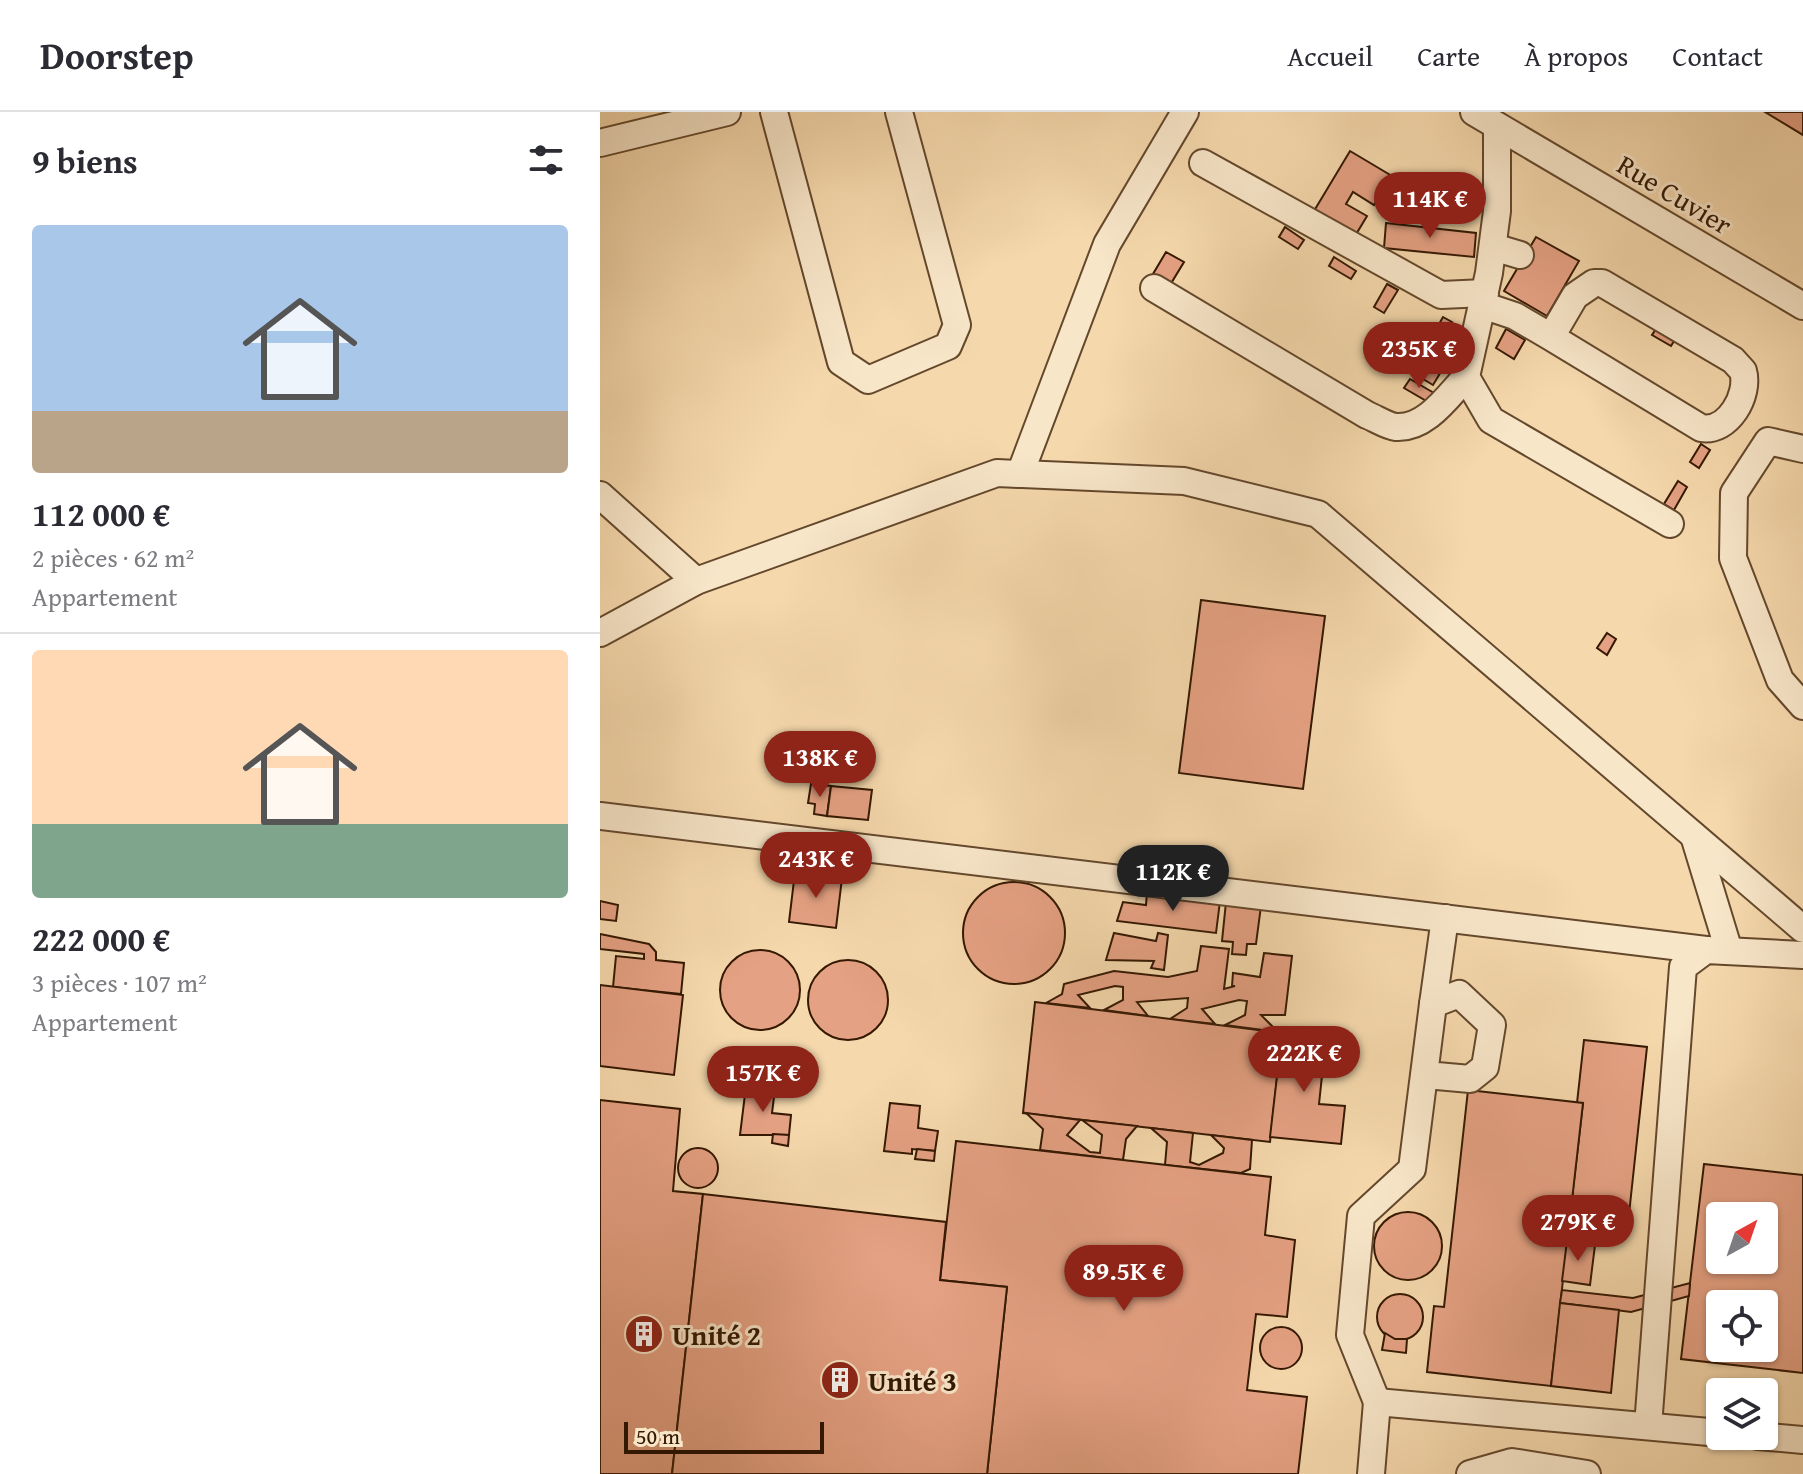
<!DOCTYPE html>
<html lang="fr">
<meta charset="utf-8">
<style>
:root{--surface:#fff;--page:#f7f7f7;--text:#2b2b33;--muted:#7c7c81;--line:#e1e1e2;--accent:#8f2418}
body{margin:0;font-family:"Gentium Book Plus",serif;background:var(--page);color:var(--text);height:100vh;display:flex;flex-direction:column;font-size:30px;white-space:nowrap}
*{box-sizing:border-box;margin:0}
p{font-size:26px;color:var(--muted)}
.icon{flex:none;width:44px;height:44px;fill:none;stroke:currentColor;stroke-width:2;stroke-linecap:round;stroke-linejoin:round}
.map{position:relative;flex:1;overflow:hidden}
.details{display:flex;flex-direction:column;background:var(--surface);width:600px}
.details>*{flex:none}
.needle{width:52px;rotate:40deg}
.buttons{position:absolute;left:1106px;top:1090px;display:grid;gap:16px}
.buttons a{display:grid;place-items:center;width:72px;height:72px;border-radius:8px;background:var(--surface);box-shadow:0 2px 6px #0004;font-size:40px}
.scale{position:absolute;left:24px;bottom:20px;width:200px;box-sizing:border-box;padding-left:8px;border:4px solid #341802;border-top:0;font-size:22px;line-height:28px;white-space:nowrap;color:#341802;-webkit-text-stroke:6px #f8e6c9;paint-order:stroke}
.price{position:absolute;translate:-50% -68px;padding:0 18px;border-radius:28px;background:var(--accent);color:#fff;font-size:26px;line-height:52px;filter:drop-shadow(0 2px 4px #0008)}
.price::after{content:'';position:absolute;left:50%;top:48px;width:24px;height:18px;margin-left:-12px;background:inherit;clip-path:polygon(0 0,100% 0,50% 100%)}
.price.active{background:#222;color:#fff}
ul{padding:0;list-style:none}
li{display:grid;align-content:center;gap:16px;height:424px;padding:0 32px}
li+li{border-top:2px solid var(--line)}
li span{display:grid;place-items:center;height:248px;border-radius:8px;color:#555}
li>.icon{margin-inline-start:auto}
span .icon{width:144px;height:144px;fill:#fffc;stroke-width:1}
li b{font-size:34px}
h2{display:flex;justify-content:space-between;align-items:center;height:96px;padding:0 32px;font-size:34px}
header{display:flex;align-items:center;gap:48px;box-sizing:border-box;height:112px;padding:0 40px;background:var(--surface);border-bottom:2px solid var(--line)}
header strong{font-size:38px}
nav{display:flex;gap:44px;margin-inline-start:auto;font-size:28px}
main{display:flex;flex:1;min-height:0}
.map>svg:first-child{display:block}
.building{fill:#e5a183;stroke:#341802;stroke-width:2;fill-rule:evenodd}
.lines{fill:none;stroke-linecap:round;stroke-linejoin:round}
.minor-casing{stroke:#64482c;stroke-width:30}
.minor{stroke:#f8e6c9;stroke-width:26}
.labels{text-anchor:middle;dominant-baseline:central;stroke-width:6;stroke-linejoin:round;paint-order:stroke}
.street-label{font-size:28px;fill:#341802;stroke:#f8e6c9}
.poi-label{font-size:28px;font-weight:bold;fill:#341802;stroke:#f8e6c9;text-anchor:start}
</style>
<header>
<strong>Doorstep</strong>
<nav><a>Accueil</a><a>Carte</a><a>À propos</a><a>Contact</a></nav>
</header>
<main>
<section class="details">
<h2>9 biens<svg class="icon" aria-label="filters" viewBox="0 0 24 24"><path d="M4 7h16M4 17h16"/><circle cx="9" cy="7" r="2"/><circle cx="15" cy="17" r="2"/></svg></h2>
<ul>
<li><span style="background:linear-gradient(#a9c7e8 75%,#b9a48a 0)"><svg class="icon" aria-label="home" viewBox="0 0 24 24"><path d="M3 11l9-7 9 7M6 9v11h12V9"/></svg></span><div><b>112 000 €</b><p>2 pièces · 62 m²</p><p>Appartement</p></div></li>
<li><span style="background:linear-gradient(#ffd9b3 70%,#7fa58c 0)"><svg class="icon" aria-label="home" viewBox="0 0 24 24"><path d="M3 11l9-7 9 7M6 9v11h12V9"/></svg></span><div><b>222 000 €</b><p>3 pièces · 107 m²</p><p>Appartement</p></div></li>
</ul>
</section>
<div class="map">
<svg width="1203" height="1362" viewBox="0 0 1203 1362">
<rect width="100%" height="100%" fill="#f5d8ac"/>
<filter id="stains"><feTurbulence type="fractalNoise" baseFrequency=".0025" numOctaves="4"/><feColorMatrix values="0 0 0 0 .2 0 0 0 0 .09 0 0 0 0 .02 0 0 0 .5 -.17"/></filter>
<radialGradient id="worn" r=".72"><stop offset=".6" stop-color="#630" stop-opacity="0"/><stop offset="1" stop-color="#630" stop-opacity=".3"/></radialGradient>
<g class="building">
<path d="M1165,0H1203V23Z"/>
<path d="M750,39L792,64L774,93L753,80L746,92L767,104L755,124L714,99Z"/>
<path d="M786,111L876,121L874,145L784,136Z"/>
<path d="M685,115L704,128L698,137L679,125Z"/>
<path d="M936,125L979,149L947,204L904,179Z"/>
<path d="M566,140L584,150L570,173L553,162Z"/>
<path d="M734,145L756,159L751,167L729,154Z"/>
<path d="M787,172L798,178L784,201L774,195Z"/>
<path d="M843,205L852,210L842,226L834,221Z"/>
<path d="M1058,214L1076,226L1071,234L1052,223Z"/>
<path d="M906,217L925,228L914,247L896,236Z"/>
<path d="M830,244L845,253L833,273L818,264Z"/>
<path d="M810,267L834,281L828,290L804,276Z"/>
<path d="M1101,332L1110,338L1099,356L1090,350Z"/>
<path d="M1078,369L1087,375L1074,398L1064,392Z"/>
<path d="M601,488L725,504L703,677L579,661Z"/>
<path d="M1007,521L1016,527L1007,543L997,536Z"/>
<path d="M211,672L231,674L227,704L214,702L215,692L208,691Z"/>
<path d="M231,674L272,678L268,708L227,704Z"/>
<path d="M195,760L242,766L236,816L189,810Z"/>
<circle cx="414" cy="821" r="51"/>
<path d="M547,780L620,789L616,821L517,809L523,790L546,793Z"/>
<path d="M0,789L18,793L16,809L0,807Z"/>
<path d="M626,790L661,794L656,832H647L646,843L632,842L633,830L622,829Z"/>
<path d="M514,821L556,829L558,821L568,823L564,858L551,856L554,849L506,848Z"/>
<path d="M0,822L49,832L56,840V848L84,851L81,882L13,875L16,844L44,847V842L0,837Z"/>
<path d="M601,834L629,837L624,877L635,874H632L633,861L660,865L664,841L692,844L685,903H661L678,920L625,913L645,903L647,889L639,888L602,897L615,912L570,907L587,896L588,886L537,890L548,904L504,898L523,888V875L515,874L478,883L490,896L446,891L462,882L464,872L514,859L568,865L597,859Z"/>
<circle cx="160" cy="878" r="40"/>
<circle cx="248" cy="888" r="40"/>
<path d="M0,873L83,883L74,963L0,954Z"/>
<path d="M435,890L682,921L670,1030L423,1001Z"/>
<path d="M682,921L726,926L719,992L745,994L741,1032L670,1025Z"/>
<path d="M984,928L1047,935L1029,1102L971,1095L983,991H977Z"/>
<path d="M146,974L175,977L172,1001L191,1003L189,1023H140Z"/>
<path d="M868,978L983,991L951,1274L827,1260L834,1194L844,1195Z"/>
<path d="M0,988L80,997L73,1079L103,1082L72,1362H0Z"/>
<path d="M290,991L320,994L318,1016L338,1019L335,1039L312,1037V1042L284,1039Z"/>
<path d="M426,1001L480,1008L467,1023L490,1040L500,1041L502,1023L482,1008L537,1014L526,1027L523,1048L440,1038L443,1017Z"/>
<path d="M551,1016L593,1021L590,1050L599,1053L623,1041L624,1036L611,1023L652,1028L650,1057L641,1061L565,1053L567,1030Z"/>
<path d="M173,1022L189,1023L188,1034L172,1031Z"/>
<path d="M356,1029L671,1065L665,1123L695,1128L687,1205L656,1202L647,1278L707,1285L698,1362H387L407,1175L340,1168Z"/>
<circle cx="98" cy="1056" r="20"/>
<path d="M317,1037L335,1039L334,1049L315,1047Z"/>
<path d="M1104,1052L1203,1063V1261L1081,1247ZM1120,1104H1164V1148H1120ZM1120,1192H1164V1236H1120Z"/>
<path d="M103,1082L346,1110L340,1168L407,1175L387,1362H72Z"/>
<circle cx="808" cy="1134" r="34"/>
<path d="M967,1129L995,1133L990,1173L962,1169Z"/>
<path d="M1090,1171L1089,1184L1031,1200L960,1191L962,1178L1033,1186Z"/>
<circle cx="800" cy="1205" r="23"/>
<path d="M960,1191L1019,1198L1011,1281L951,1274Z"/>
<circle cx="681" cy="1236" r="21"/>
<path d="M785,1221L795,1227H807L806,1241L782,1238Z"/>
</g>
<g class="lines">
<defs>
<g id="minor">
<path d="M174,0L241,250L268,268L348,234L357,213L299,0"/>
<path d="M874,0L1203,194"/>
<path d="M897,14V99L889,161L866,265L891,308L1070,412"/>
<path d="M0,31L127,0"/>
<path d="M603,51L841,183L885,181"/>
<path d="M893,135L920,143"/>
<path d="M554,176L767,303C775,306 787,314 796,315C826,317 848,284 866,265"/>
<path d="M882,193L915,204L951,225L1101,316C1128,321 1150,283 1143,259L1133,248L1002,171H994L975,184L951,225"/>
<path d="M1203,337L1168,329L1134,381L1133,446L1180,568L1203,594"/>
<path d="M420,362L507,132L585,0"/>
<path d="M0,383L96,469"/>
<path d="M0,521L96,469L397,361L584,369L718,402L1203,817"/>
<path d="M0,704L1106,838"/>
<path d="M1094,724L1129,839"/>
<path d="M833,892L845,806"/>
<path d="M777,1290L750,1223L761,1104L812,1057L833,892L859,882L892,913L885,955L870,967L826,963"/>
<path d="M1048,1314L1083,855L1106,838L1203,843"/>
<path d="M1158,1324L1203,1328"/>
<path d="M771,1362L777,1290L1120,1321"/>
<path d="M870,1362L912,1350L987,1362"/>
</g>
</defs>
<use href="#minor" class="minor-casing"/>
<use href="#minor" class="minor"/>
</g>
<defs>
<symbol id="building-disc" viewBox="-11 -11 22 22"><circle r="9.5" fill="#8f2418" stroke="#f8e6c9"/><path d="M-4-6H4V6H1V3H-1V6H-4ZM-2.5-4.3h1.7v1.8h-1.7ZM.8-4.3h1.7v1.8H.8ZM-2.5-1h1.7V.8h-1.7ZM.8-1h1.7V.8H.8Z" fill="#fff"/></symbol>
</defs>
<g fill-rule="evenodd">
<use href="#building-disc" x="22" y="1200" width="44" height="44"/>
<use href="#building-disc" x="218" y="1246" width="44" height="44"/>
</g>
<g class="labels">
<g class="street-label">
<text transform="translate(1075 82) rotate(31)">Rue Cuvier</text>
</g>
<g class="poi-label">
<text x="72" y="1222">Unité 2</text>
<text x="268" y="1268">Unité 3</text>
</g>
</g>
<rect width="100%" height="100%" filter="url(#stains)"/>
<rect width="100%" height="100%" fill="url(#worn)"/>
</svg>
<div class="buttons">
<a><svg class="needle" viewBox="-14 -14 28 28"><path d="M0-13l5 13h-10z" fill="#e53935"/><path d="M0 13l5-13h-10z" fill="#7c7c81"/></svg></a>
<a><svg class="icon" aria-label="locate" viewBox="0 0 24 24"><circle cx="12" cy="12" r="6"/><path d="M12 2v4M12 18v4M2 12h4M18 12h4"/></svg></a>
<a><svg class="icon" aria-label="layers" viewBox="0 0 24 24"><path d="M12 4l9 5-9 5-9-5zM3 14l9 5 9-5"/></svg></a>
</div>
<div class="scale">50 m</div>
<b class="price" style="left:830px;top:128px">114K €</b>
<b class="price" style="left:819px;top:278px">235K €</b>
<b class="price" style="left:220px;top:687px">138K €</b>
<b class="price" style="left:216px;top:788px">243K €</b>
<b class="price active" style="left:573px;top:801px">112K €</b>
<b class="price" style="left:704px;top:982px">222K €</b>
<b class="price" style="left:163px;top:1002px">157K €</b>
<b class="price" style="left:978px;top:1151px">279K €</b>
<b class="price" style="left:524px;top:1201px">89.5K €</b>
</div>
</main>
